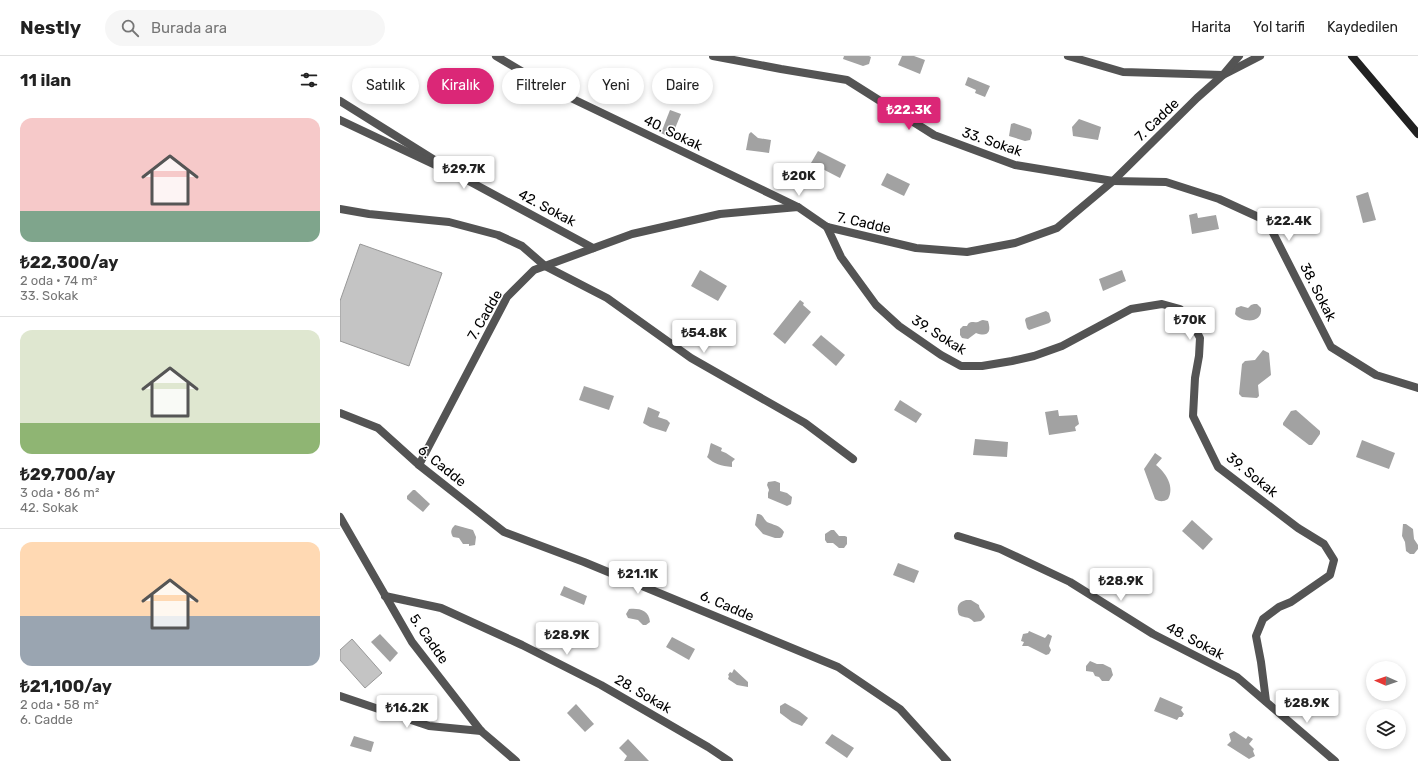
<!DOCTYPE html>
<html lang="tr">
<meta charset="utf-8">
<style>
:root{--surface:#fff;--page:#f6f6f6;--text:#222;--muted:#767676;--line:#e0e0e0;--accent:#db2777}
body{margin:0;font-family:Rubik,sans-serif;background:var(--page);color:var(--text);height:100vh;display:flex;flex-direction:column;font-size:15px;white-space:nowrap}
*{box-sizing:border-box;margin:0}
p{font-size:13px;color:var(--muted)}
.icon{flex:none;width:22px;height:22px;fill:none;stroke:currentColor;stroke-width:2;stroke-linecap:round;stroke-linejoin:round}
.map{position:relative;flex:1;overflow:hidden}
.sheet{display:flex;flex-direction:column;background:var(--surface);width:340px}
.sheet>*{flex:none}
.hud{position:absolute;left:12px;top:12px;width:380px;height:36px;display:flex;gap:8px}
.needle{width:26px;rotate:272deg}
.controls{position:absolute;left:1026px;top:605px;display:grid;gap:8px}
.controls a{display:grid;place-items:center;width:40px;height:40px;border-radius:50%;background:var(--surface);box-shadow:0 2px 6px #0003;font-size:20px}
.price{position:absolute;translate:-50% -34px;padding:0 9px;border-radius:4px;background:#fff;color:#222;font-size:13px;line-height:26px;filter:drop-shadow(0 1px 2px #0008)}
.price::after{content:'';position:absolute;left:50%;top:24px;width:12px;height:9px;margin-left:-6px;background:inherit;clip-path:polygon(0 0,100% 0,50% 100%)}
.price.current{background:var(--accent);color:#fff}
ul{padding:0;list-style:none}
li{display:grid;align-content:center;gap:8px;height:212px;padding:0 20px}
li+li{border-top:1px solid var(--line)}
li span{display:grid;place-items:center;height:124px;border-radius:12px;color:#555}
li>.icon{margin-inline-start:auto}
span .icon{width:72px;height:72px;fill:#fffc;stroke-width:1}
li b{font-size:17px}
h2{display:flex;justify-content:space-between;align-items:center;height:48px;padding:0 20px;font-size:17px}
.chip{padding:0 14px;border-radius:18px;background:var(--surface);box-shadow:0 2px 6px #0003;font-size:14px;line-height:36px}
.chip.current{background:var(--accent);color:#fff}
header{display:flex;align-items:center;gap:24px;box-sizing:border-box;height:56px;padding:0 20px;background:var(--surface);border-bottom:1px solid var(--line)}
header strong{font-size:19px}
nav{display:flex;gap:22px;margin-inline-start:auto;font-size:14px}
.search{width:280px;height:36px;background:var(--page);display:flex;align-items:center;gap:10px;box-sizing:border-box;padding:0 14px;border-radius:22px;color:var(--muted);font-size:15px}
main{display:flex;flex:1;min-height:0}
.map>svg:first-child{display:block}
.water{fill:#a2a2a2}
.building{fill:#c4c4c4;stroke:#989898}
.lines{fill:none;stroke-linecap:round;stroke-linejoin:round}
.lane{stroke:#545454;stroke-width:8}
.street{stroke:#545454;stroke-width:8}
.secondary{stroke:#212121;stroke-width:8}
.labels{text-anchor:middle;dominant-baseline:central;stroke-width:3;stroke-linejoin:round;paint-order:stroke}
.street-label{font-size:14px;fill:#000;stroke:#fff}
</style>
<header>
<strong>Nestly</strong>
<div class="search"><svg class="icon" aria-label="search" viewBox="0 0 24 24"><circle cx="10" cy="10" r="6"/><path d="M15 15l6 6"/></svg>Burada ara</div>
<nav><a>Harita</a><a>Yol tarifi</a><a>Kaydedilen</a></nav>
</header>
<main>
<section class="sheet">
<h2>11 ilan<svg class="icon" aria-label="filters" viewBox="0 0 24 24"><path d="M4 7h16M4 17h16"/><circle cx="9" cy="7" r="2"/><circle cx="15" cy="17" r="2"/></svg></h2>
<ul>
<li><span style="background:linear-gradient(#f6c9c9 75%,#7fa58c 0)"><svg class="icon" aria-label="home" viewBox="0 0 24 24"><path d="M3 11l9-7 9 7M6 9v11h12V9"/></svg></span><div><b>₺22,300/ay</b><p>2 oda · 74 m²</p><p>33. Sokak</p></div></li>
<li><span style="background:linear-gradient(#dfe7d0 75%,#8fb573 0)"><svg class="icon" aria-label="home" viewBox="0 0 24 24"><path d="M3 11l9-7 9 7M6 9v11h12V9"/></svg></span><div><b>₺29,700/ay</b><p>3 oda · 86 m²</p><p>42. Sokak</p></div></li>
<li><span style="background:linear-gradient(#ffd9b3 60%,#9aa5b1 0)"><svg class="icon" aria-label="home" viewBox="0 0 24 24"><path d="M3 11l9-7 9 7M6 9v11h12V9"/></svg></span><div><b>₺21,100/ay</b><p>2 oda · 58 m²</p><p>6. Cadde</p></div></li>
</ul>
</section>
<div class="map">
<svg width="1078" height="705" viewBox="0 0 1078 705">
<rect width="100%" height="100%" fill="#fff"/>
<g class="water">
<path d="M504,0H529L531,1L529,8L523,10L503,3Z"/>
<path d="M562,0H574L585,4L580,18L558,9Z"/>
<path d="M628,21L650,30L645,41L635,37L636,34L625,29Z"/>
<path d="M330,54L341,58L331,82L321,77Z"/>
<path d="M739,63L761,71L758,84L733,80L732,71Z"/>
<path d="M674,67L691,73L692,77L690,84L685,85L669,80L671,68Z"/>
<path d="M411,76L418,82L431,84L429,97L406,94L409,78Z"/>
<path d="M478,95L506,109L500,122L471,107Z"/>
<path d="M547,117L570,128L564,140L541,129Z"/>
<path d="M1028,136L1036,164L1023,167L1016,140Z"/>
<path d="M857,157L858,162L876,159L879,173L852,178L849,159Z"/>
<path d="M360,214L387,230L378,245L351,230Z"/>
<path d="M782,214L786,225L763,235L759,223Z"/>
<path d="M460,244L464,247L463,249L471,256L445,288L433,278Z"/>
<path d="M914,248H917L921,252C923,268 902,267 895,258L896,252L901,250L908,252L911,249Z"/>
<path d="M706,255L709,257L711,265L709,267L689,274L687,272L685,264L686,262Z"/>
<path d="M643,264L648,265C652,277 647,281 636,277L628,283L622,282L620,279V273L623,270H627C630,264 632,267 638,266C640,265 641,264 643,264Z"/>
<path d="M481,279L505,299L496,310L472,289Z"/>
<path d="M923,294L929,297L931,319L918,329L919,340L917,342L902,341L899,338L902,308L905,305L915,304Z"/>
<path d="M244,330L274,340L269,354L239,344Z"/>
<path d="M560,344L582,358L576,367L554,354Z"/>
<path d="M308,351L320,356L318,361L327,364L330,367L326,376L310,371L303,367Z"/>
<path d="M718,354L719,360L737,359L739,368L735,371L736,375L709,379L705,356Z"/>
<path d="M956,354L980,375V378L972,389H969L943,369V367L951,355Z"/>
<path d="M635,383L668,386L667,401L633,399Z"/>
<path d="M1022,384L1055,397L1049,413L1016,401Z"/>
<path d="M371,387L382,392L381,395L386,397L395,403L392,406V411C381,410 374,408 367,401C370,396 369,392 371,387Z"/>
<path d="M815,397L822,402L816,409C826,417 835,431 828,443C823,446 820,446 815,443L804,413Z"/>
<path d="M435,425L440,427V435L447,437L452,441L451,448L447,450L428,442V437L429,434L427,429L428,426Z"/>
<path d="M73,434H75L90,448L83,456L67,443V440Z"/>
<path d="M417,458C424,458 423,463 427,466C433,469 440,469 444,476L442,481L440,482H435L423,478L415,469Z"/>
<path d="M852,464L873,483L863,494L842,475Z"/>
<path d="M1063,468H1066L1073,473L1074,483L1078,489V493L1074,498H1070L1066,495L1065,486L1062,480Z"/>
<path d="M115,469L133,474L136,481L135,489L129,490V488H123L119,482L113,481C110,476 111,473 115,469Z"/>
<path d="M491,474H494L499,480H505L507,481V488L504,492H499L493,487H487L485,484V478Z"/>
<path d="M558,507L579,515L574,527L553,519Z"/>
<path d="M224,530L247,540L244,549L220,539Z"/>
<path d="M626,544H631L639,549C639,554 644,555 645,561L641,565L634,566C627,559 626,563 619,559C616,551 618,546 626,544Z"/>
<path d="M289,553C299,552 309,554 310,566L306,569H303L298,564L288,562L286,558Z"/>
<path d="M689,575L705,582L708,578L712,580L709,590L711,594L709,598L706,599L688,590H682L684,586L681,585L683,578L688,577Z"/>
<path d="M40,578L58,597L50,606L31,586Z"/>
<path d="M332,581L355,593L349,604L326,591Z"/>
<path d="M750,605L757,608H763L771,612L773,619L769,625H762L759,621L755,620L753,616L746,615V610Z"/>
<path d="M394,613L408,626V631L397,629L388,623L389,620L388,619L390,616L392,617Z"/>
<path d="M820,641L843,651L841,654L844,658L842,661H839L837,664L814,655Z"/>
<path d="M445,647L459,655L468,662L462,670L452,666L440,657V650Z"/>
<path d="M236,648L254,668L245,676L227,657Z"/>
<path d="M894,675L906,683L908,680L913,683L909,688L914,693L913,695L915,700L909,703L887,689L891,685L889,678Z"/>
<path d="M492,678L514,692L507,702L485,687Z"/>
<path d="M14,680L34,686L31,696L10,690Z"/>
<path d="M288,683L309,705H284L287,700L279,692Z"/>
</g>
<g class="building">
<path d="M20,188L102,217L69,310L0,285V245Z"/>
<path d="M12,583L42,617L25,632L0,604V594Z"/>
</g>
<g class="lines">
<path class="lane" d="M0,153L29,158L109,166L158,179L182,190L205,210"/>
<g class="street">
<path d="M156,0L208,31L458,151"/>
<path d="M373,0L441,13L507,24L594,79L675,109L773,125L826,126L879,143L927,165L991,291L1036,319L1078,332"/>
<path d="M728,0L783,16L883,19L920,0"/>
<path d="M0,45L96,105"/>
<path d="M0,64L127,124L253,192"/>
<path d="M487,171L501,201L536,249L559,270L601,299L621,310H642L672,305L694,300L722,290L791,253L822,248L840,253L851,265L860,282L859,300L855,322L853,360L878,411L958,472L984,488L994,504L990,519L951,546L939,551L923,563L916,580L921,606L926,645"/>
<path d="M205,210L267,242L351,302L465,367L513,403"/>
<path d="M0,357L38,372L79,409L164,476L244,506L498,611L560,653L607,705"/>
<path d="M79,409L167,241L194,214L292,178L380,158L458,151L487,171L576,192L627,196L675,187L717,172L773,125L857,42L883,19L899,0"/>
<path d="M0,461L72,586L141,675L176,705"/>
<path d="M618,480L660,493L730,526L813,578L897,621L995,705"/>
<path d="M45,540L101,552L182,589L261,629L368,691L389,705"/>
<path d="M0,640L89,670L141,675"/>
</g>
<path class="secondary" d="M1012,0L1078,78"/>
</g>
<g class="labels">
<g class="street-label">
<text transform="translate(817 64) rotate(-44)">7. Cadde</text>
<text transform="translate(333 77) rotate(26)">40. Sokak</text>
<text transform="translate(652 86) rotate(19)">33. Sokak</text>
<text transform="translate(207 152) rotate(28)">42. Sokak</text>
<text transform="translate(524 167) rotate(13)">7. Cadde</text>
<text transform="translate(978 236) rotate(63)">38. Sokak</text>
<text transform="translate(145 259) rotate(-60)">7. Cadde</text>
<text transform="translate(599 279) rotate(32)">39. Sokak</text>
<text transform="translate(102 410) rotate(39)">6. Cadde</text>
<text transform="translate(912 419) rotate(39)">39. Sokak</text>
<text transform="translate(387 550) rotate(23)">6. Cadde</text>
<text transform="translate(89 583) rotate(55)">5. Cadde</text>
<text transform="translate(855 585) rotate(28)">48. Sokak</text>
<text transform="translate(303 638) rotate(30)">28. Sokak</text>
</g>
</g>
</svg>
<div class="controls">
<a><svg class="needle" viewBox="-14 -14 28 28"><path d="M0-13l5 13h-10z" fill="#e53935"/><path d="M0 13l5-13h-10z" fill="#767676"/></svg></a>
<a><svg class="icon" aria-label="layers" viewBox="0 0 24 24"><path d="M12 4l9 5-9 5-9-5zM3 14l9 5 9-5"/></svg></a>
</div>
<b class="price current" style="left:569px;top:75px">₺22.3K</b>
<b class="price" style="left:124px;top:134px">₺29.7K</b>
<b class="price" style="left:459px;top:141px">₺20K</b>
<b class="price" style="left:949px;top:186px">₺22.4K</b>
<b class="price" style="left:850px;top:285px">₺70K</b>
<b class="price" style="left:364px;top:298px">₺54.8K</b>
<b class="price" style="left:298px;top:539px">₺21.1K</b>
<b class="price" style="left:781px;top:546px">₺28.9K</b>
<b class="price" style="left:227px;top:600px">₺28.9K</b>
<b class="price" style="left:967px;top:668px">₺28.9K</b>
<b class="price" style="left:67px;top:673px">₺16.2K</b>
<div class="hud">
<a class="chip">Satılık</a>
<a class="chip current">Kiralık</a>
<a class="chip">Filtreler</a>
<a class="chip">Yeni</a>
<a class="chip">Daire</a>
</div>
</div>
</main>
